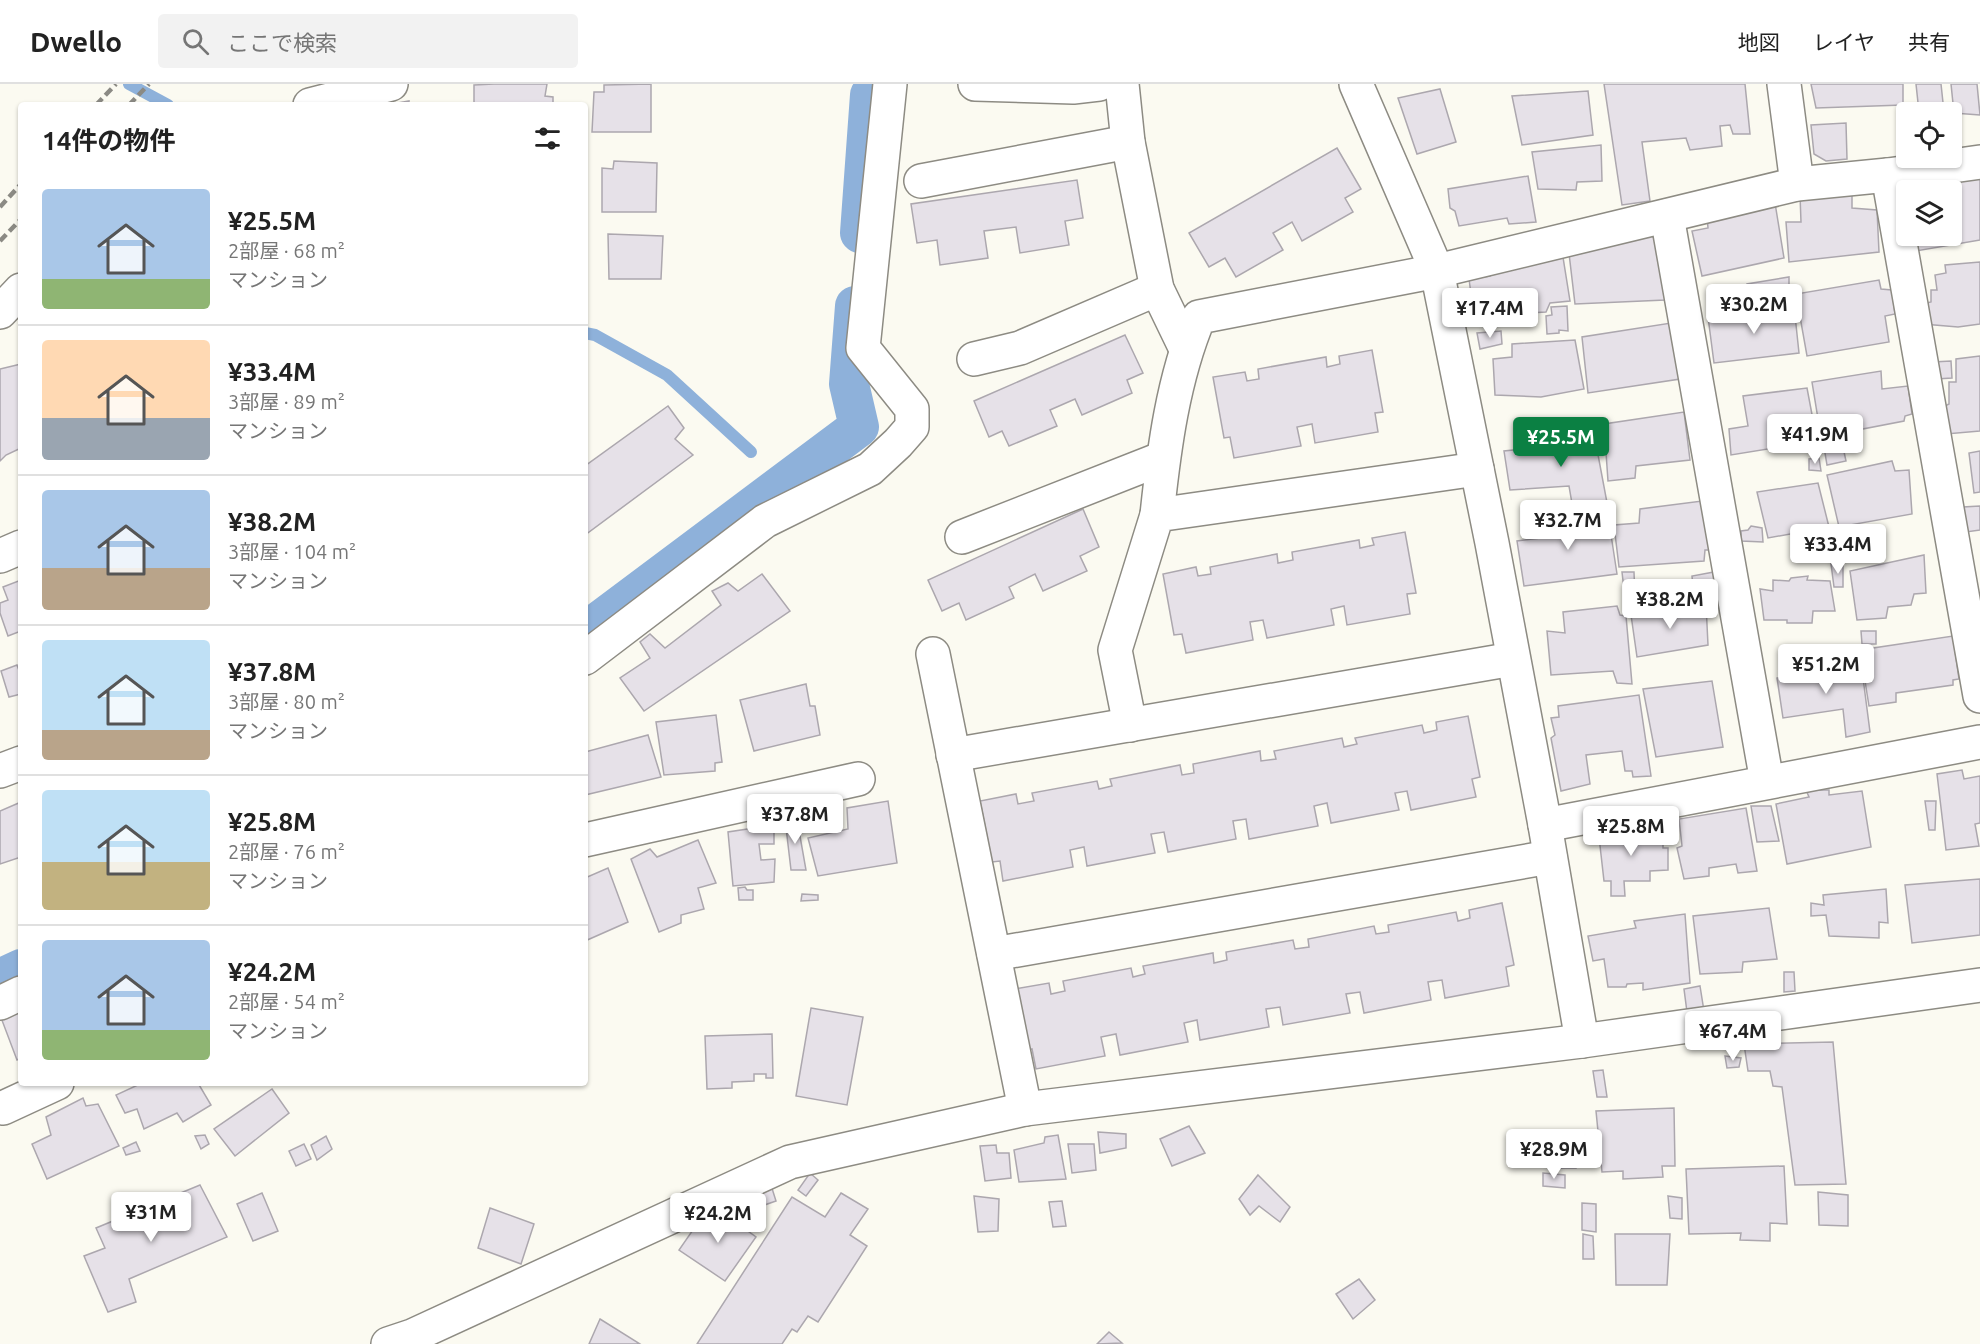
<!DOCTYPE html>
<html lang="ja">
<meta charset="utf-8">
<style>
:root{--surface:#fff;--page:#f2f2f2;--text:#222;--muted:#767676;--line:#e0e0e0;--accent:#0b8043}
body{margin:0;font-family:Ubuntu,"Noto Sans JP",sans-serif;background:var(--page);color:var(--text);height:100vh;display:flex;flex-direction:column;font-size:22px;white-space:nowrap}
*{box-sizing:border-box;margin:0}
p{font-size:20px;color:var(--muted)}
.icon{flex:none;width:33px;height:33px;fill:none;stroke:currentColor;stroke-width:2;stroke-linecap:round;stroke-linejoin:round}
.map{position:relative;flex:1;overflow:hidden}
.side{position:absolute;left:18px;top:18px;width:570px;height:984px;display:flex;flex-direction:column;background:var(--surface);border-radius:6px;box-shadow:0 2px 4px #0004}
.side>*{flex:none}
.controls{position:absolute;left:1896px;top:18px;display:grid;gap:12px}
.controls a{display:grid;place-items:center;width:66px;height:66px;border-radius:6px;background:var(--surface);box-shadow:0 2px 4px #0004;font-size:30px}
.price{position:absolute;translate:-50% -51px;padding:0 14px;border-radius:6px;background:#fff;color:#222;font-size:20px;line-height:39px;filter:drop-shadow(0 2px 3px #0008)}
.price::after{content:'';position:absolute;left:50%;top:36px;width:18px;height:14px;margin-left:-9px;background:inherit;clip-path:polygon(0 0,100% 0,50% 100%)}
.price.selected{background:var(--accent);color:#fff}
ul{padding:0;list-style:none}
li{display:flex;align-items:center;gap:18px;height:150px;padding:0 24px}
li+li{border-top:2px solid var(--line)}
li span{display:grid;place-items:center;flex:none;width:168px;height:120px;border-radius:6px;color:#555}
li>.icon{margin-inline-start:auto}
span .icon{width:72px;height:72px;fill:#fffc;stroke-width:1}
li b{font-size:26px}
h2{display:flex;justify-content:space-between;align-items:center;height:72px;padding:0 24px;font-size:26px}
header{display:flex;align-items:center;gap:36px;box-sizing:border-box;height:84px;padding:0 30px;background:var(--surface);border-bottom:2px solid var(--line)}
header strong{font-size:28px}
nav{display:flex;gap:33px;margin-inline-start:auto;font-size:21px}
.search{width:420px;height:54px;background:var(--page);display:flex;align-items:center;gap:15px;box-sizing:border-box;padding:0 21px;border-radius:6px;color:var(--muted);font-size:22px}
.map>svg:first-child{display:block}
.lines{fill:none;stroke-linecap:round;stroke-linejoin:round}
.stream{stroke:#8eb1da;stroke-width:12}
.canal{stroke:#8eb1da;stroke-width:40}
.building{fill:#e6e1e8;stroke:#aca7ae;stroke-width:1.5}
.minor-casing{stroke:#8d8b83;stroke-width:36}
.minor{stroke:#fff;stroke-width:33}
.rail{stroke:#8b8a84;stroke-width:4.5;stroke-dasharray:9 4.5;stroke-linecap:butt}
</style>
<header>
<strong>Dwello</strong>
<div class="search"><svg class="icon" aria-label="search" viewBox="0 0 24 24"><circle cx="10" cy="10" r="6"/><path d="M15 15l6 6"/></svg>ここで検索</div>
<nav><a>地図</a><a>レイヤ</a><a>共有</a></nav>
</header>
<div class="map">
<svg width="1980" height="1260" viewBox="0 0 1980 1260">
<rect width="100%" height="100%" fill="#fbfaf1"/>
<g class="lines">
<g class="stream">
<path d="M129,0L168,21"/>
<path d="M585,249L595,251L667,291L751,368"/>
</g>
<g class="canal">
<path d="M860,149L870,11"/>
<path d="M585,548L859,343L849,300L855,222"/>
<path d="M0,895L21,885"/>
</g>
</g>
<g class="building">
<path d="M494,0H547L545,12L553,13V21H474V1Z"/>
<path d="M651,0V48H592L594,8H604V1Z"/>
<path d="M1604,0H1745L1750,50H1733L1730,41L1720,42L1722,62L1690,66L1686,54L1642,58L1650,117L1622,121Z"/>
<path d="M1811,0H1903V21L1816,24Z"/>
<path d="M1916,0H1941L1944,28H1919Z"/>
<path d="M1951,0H1977L1980,31L1954,29Z"/>
<path d="M1440,5L1456,58L1417,70L1398,14Z"/>
<path d="M1588,7L1593,51L1522,61L1512,12Z"/>
<path d="M409,17V21H387Z"/>
<path d="M1846,39L1847,75L1826,77L1814,70L1811,41Z"/>
<path d="M1601,61L1602,97L1577,98L1576,106L1538,105L1532,68Z"/>
<path d="M1337,64L1361,105L1345,114L1353,128L1302,157L1292,138L1273,149L1283,166L1236,193L1225,174L1209,183L1189,149Z"/>
<path d="M614,77L657,79L656,128H602V84L613,85Z"/>
<path d="M1980,90V156L1916,167L1912,152H1952V106H1934L1936,98Z"/>
<path d="M1528,92L1536,138L1509,140L1507,134L1459,142L1455,127L1450,124L1448,105Z"/>
<path d="M1077,96L1083,134L1065,137L1069,161L1020,169L1016,143L984,147L988,174L940,181L937,156L917,159L911,120Z"/>
<path d="M1852,105V124L1877,126L1879,168L1789,178L1786,138H1801L1800,111Z"/>
<path d="M1775,119L1784,174L1702,192L1692,147L1708,144L1707,132Z"/>
<path d="M1638,145L1659,156L1665,216L1575,220L1568,161Z"/>
<path d="M608,150L663,152L661,195H609Z"/>
<path d="M1562,167L1570,217L1550,219L1546,228L1474,232L1469,195L1490,192L1489,180Z"/>
<path d="M1980,178V240L1958,243L1923,240L1922,220L1931,218V206H1937L1935,191L1946,189L1945,181Z"/>
<path d="M1789,193V206L1748,214L1747,200Z"/>
<path d="M1879,196L1881,205L1892,206L1895,230L1885,232L1889,258L1807,272L1796,210Z"/>
<path d="M1567,222L1568,247L1559,246V249L1547,250L1546,232L1552,231L1551,223Z"/>
<path d="M1794,222L1799,269L1714,279L1708,233Z"/>
<path d="M1671,239L1680,295L1588,309L1582,253Z"/>
<path d="M1501,247L1502,260L1480,265L1477,249Z"/>
<path d="M1125,251L1143,289L1127,296L1132,309L1082,331L1075,315L1050,326L1057,342L1009,362L1002,347L989,353L974,317Z"/>
<path d="M1575,256L1584,305L1541,313L1495,311L1493,275L1512,273V260Z"/>
<path d="M1372,266L1383,328L1375,329L1378,348L1315,359L1312,340L1297,343L1301,362L1234,374L1230,353L1224,354L1213,293L1245,288L1247,297L1259,295L1258,285L1326,273L1327,283L1340,280L1339,272Z"/>
<path d="M1980,272V347L1946,350L1945,322L1949,320V298H1956V275Z"/>
<path d="M1951,277L1952,294L1936,295L1933,278Z"/>
<path d="M21,280V364L6,371L0,377V285Z"/>
<path d="M1881,287L1882,305L1908,302L1912,330L1905,332L1904,337L1821,353L1812,298Z"/>
<path d="M1807,304L1817,357L1731,371L1729,345L1748,342L1743,312Z"/>
<path d="M668,322L684,344L675,355L693,371L585,451V382Z"/>
<path d="M1684,328L1690,376L1636,382L1635,394L1608,397L1604,340Z"/>
<path d="M1593,344L1608,424L1574,431L1569,402L1510,406L1504,367L1533,364L1530,351Z"/>
<path d="M1841,354L1846,377L1827,381L1823,357Z"/>
<path d="M1980,367V408L1974,409L1969,369Z"/>
<path d="M1819,374L1821,387L1809,386V375Z"/>
<path d="M1892,377L1895,387L1909,386L1912,430L1839,443L1827,391Z"/>
<path d="M1818,399L1829,443L1768,454L1757,408Z"/>
<path d="M1702,417L1710,466H1705L1704,477L1619,483L1614,441L1639,439L1640,425Z"/>
<path d="M1980,422V446L1966,448L1963,423Z"/>
<path d="M1083,425L1099,463L1080,472L1087,487L1043,507L1035,490L1009,503L1014,514L966,536L959,519L942,527L928,496Z"/>
<path d="M1608,431L1617,490L1524,502L1517,457L1540,454L1539,439Z"/>
<path d="M1751,442L1762,444L1763,458L1741,457V447L1748,446Z"/>
<path d="M1405,448L1416,509L1407,510L1410,530L1347,541L1344,522L1331,525L1334,541L1267,554L1263,536L1250,538L1253,556L1186,569L1182,550L1174,551L1163,490L1196,483L1198,492L1211,490L1210,483L1277,470L1278,479L1293,476L1292,468L1359,456L1360,464L1374,461L1372,454Z"/>
<rect x="1844" y="460" width="10" height="8"/>
<path d="M1924,471L1926,509L1914,510L1911,521L1888,523L1886,534L1857,536L1850,487Z"/>
<path d="M1831,480H1843V503H1834Z"/>
<path d="M1622,488H1634L1635,514H1625Z"/>
<path d="M1714,488V499L1693,503L1692,492Z"/>
<path d="M762,490L790,527L644,627L620,594L650,574L640,558L650,550L665,564L721,521L712,507L728,499L738,507Z"/>
<path d="M1808,492L1807,496L1830,497L1835,527H1813L1812,539H1787V536H1764L1760,505L1773,507V496L1789,497L1791,494Z"/>
<path d="M21,496V547L8,552L0,529V519L8,516L3,503Z"/>
<path d="M1706,520L1708,561L1637,573L1631,531Z"/>
<path d="M1617,522L1620,531L1626,532L1632,600L1617,599L1613,587L1551,591L1547,547L1565,549L1563,528Z"/>
<path d="M1861,547H1876V560H1862Z"/>
<path d="M1953,552L1959,595L1953,596V601L1896,609V618L1869,622L1860,566Z"/>
<path d="M1852,577L1855,594H1863L1870,648L1846,653L1843,625L1783,634L1777,594L1795,591L1796,585Z"/>
<path d="M17,581L21,592V610L9,613L1,587Z"/>
<path d="M1712,597L1723,663L1656,673L1643,605Z"/>
<path d="M806,600L810,622H815L820,651L754,667L740,616Z"/>
<path d="M1639,611L1651,692L1633,693L1632,687H1625L1622,667L1586,671L1590,700L1561,707L1551,654L1555,651L1551,634L1559,633L1558,622Z"/>
<path d="M716,631L722,678L715,679V687L664,691L656,638Z"/>
<path d="M1468,632L1480,693L1472,695L1476,713L1411,726L1407,707L1395,709L1399,726L1331,739L1327,719L1314,722L1318,742L1249,755L1246,735L1233,737L1236,755L1168,768L1164,748L1151,750L1155,769L1087,782L1084,763L1070,766L1073,783L1003,797L1000,777L992,778L980,717L1016,710L1018,720L1034,717L1032,709L1097,697L1099,705L1112,702L1110,695L1180,681L1182,691L1194,689L1193,680L1260,667L1261,677L1276,675L1274,667L1342,654L1344,663L1357,660L1355,654L1422,641L1424,649L1437,646L1436,638Z"/>
<path d="M648,651L661,693L585,711V668Z"/>
<path d="M1962,686L1964,695L1980,692V739L1975,740L1979,762L1946,766L1937,690Z"/>
<path d="M1806,706H1829V711L1862,707L1871,763L1787,780L1776,720L1809,713Z"/>
<path d="M888,717L897,779L818,792L808,754L848,745L847,724Z"/>
<path d="M1925,717H1936L1935,746H1929Z"/>
<path d="M21,718V773L0,780V727Z"/>
<path d="M1751,722H1771L1779,757L1757,758Z"/>
<path d="M1746,724L1757,787L1738,789L1736,780L1709,784V792L1684,795L1677,764L1682,762L1679,735Z"/>
<path d="M785,735H797L806,786H791Z"/>
<path d="M774,741V760H759L761,776L775,775L774,798L733,802L728,748Z"/>
<path d="M1650,741H1658V746H1663V764H1668V786L1650,787V797H1624L1625,812H1611V797H1604L1598,744H1624V751L1650,750Z"/>
<path d="M698,756L716,799L698,804L704,825L681,831V839L659,848L631,775L650,765L657,773Z"/>
<path d="M608,784L628,838L585,857V794Z"/>
<path d="M1980,795V851L1912,859L1905,801Z"/>
<path d="M745,803L747,806H753V816H739L738,804Z"/>
<path d="M1886,805L1888,839L1879,838V854L1829,852L1826,831L1811,832V819L1824,821L1823,811Z"/>
<path d="M802,810L818,811V816L801,817Z"/>
<path d="M1502,819L1514,881L1506,883L1509,902L1445,914L1442,896L1428,898L1431,916L1364,929L1360,908L1346,910L1350,929L1283,941L1280,923L1266,925L1269,943L1200,956L1197,936L1184,939L1188,958L1120,971L1116,950L1101,953L1105,972L1036,985L1032,965L1027,966L1015,905L1049,899L1051,910L1065,907L1063,897L1131,884L1133,893L1145,890L1143,882L1213,869L1214,879L1227,876L1226,868L1293,856L1295,865L1309,863L1308,855L1374,842L1376,850L1389,848L1388,841L1456,828L1458,837L1470,834L1469,826Z"/>
<path d="M1769,824L1777,875L1743,878L1742,888L1700,890L1693,832Z"/>
<path d="M1685,830L1690,899L1643,906V899L1627,900L1626,903H1608L1604,875L1593,877L1588,852L1636,844L1634,837Z"/>
<path d="M1784,888H1794L1795,907L1784,908Z"/>
<path d="M1700,902L1704,927L1687,928L1684,905Z"/>
<path d="M21,922V974L17,976L0,931Z"/>
<path d="M811,924L863,933L847,1021L796,1012Z"/>
<path d="M772,950L773,994H766V990H754V997L732,998V1004L707,1005L705,952Z"/>
<path d="M1833,958L1846,1100L1795,1101L1782,1003L1773,1002L1770,987H1748L1744,960Z"/>
<path d="M1725,972L1741,974L1739,983L1727,984Z"/>
<path d="M1603,986L1607,1013H1597L1593,987Z"/>
<path d="M142,999H198L211,1021L183,1038L177,1029L144,1045L137,1025L125,1029L116,1011Z"/>
<path d="M272,1005L289,1029L235,1072L214,1045Z"/>
<path d="M83,1014L86,1022L98,1020L119,1062L47,1095L32,1060L51,1051L46,1033Z"/>
<path d="M1674,1024L1675,1082H1662L1663,1093L1623,1095V1087L1602,1088L1596,1027Z"/>
<path d="M1189,1042L1205,1069L1172,1082L1160,1055Z"/>
<path d="M1098,1048L1126,1050V1064L1100,1069Z"/>
<path d="M205,1051L209,1060L201,1065L195,1052Z"/>
<path d="M1058,1051L1066,1095L1019,1098L1014,1066L1044,1059L1045,1053Z"/>
<path d="M326,1052L332,1065L317,1076L311,1061Z"/>
<path d="M136,1058L140,1067L126,1071L123,1064Z"/>
<path d="M304,1060L311,1075L296,1082L289,1067Z"/>
<path d="M1068,1060H1094L1096,1086L1072,1089Z"/>
<path d="M996,1061L997,1069H1009L1011,1094L985,1097L980,1062Z"/>
<path d="M1557,1073L1576,1074V1084H1555Z"/>
<path d="M1784,1082L1787,1140L1770,1139V1157L1740,1156L1741,1149L1689,1150L1686,1085Z"/>
<path d="M810,1089L818,1096L806,1112L798,1106Z"/>
<path d="M1543,1089L1565,1091V1104L1543,1102Z"/>
<path d="M1258,1091L1290,1123L1280,1138L1259,1122L1250,1131L1239,1115Z"/>
<path d="M770,1098L776,1117L756,1124L749,1106Z"/>
<path d="M200,1101L227,1153L129,1195L136,1218L108,1228L84,1172L105,1164L96,1144Z"/>
<path d="M1818,1108L1848,1111V1142L1819,1141Z"/>
<path d="M262,1109L278,1147L253,1157L237,1120Z"/>
<path d="M841,1109L868,1125L850,1151L867,1162L818,1238L808,1232L797,1248L792,1245L782,1260H697L792,1113L825,1133Z"/>
<path d="M743,1110L747,1124L735,1128L732,1113Z"/>
<path d="M974,1112L999,1115L998,1147L978,1148Z"/>
<path d="M1668,1112L1682,1114V1135L1670,1134Z"/>
<path d="M1062,1117L1066,1142L1053,1143L1049,1118Z"/>
<path d="M1582,1119L1596,1120V1148L1582,1146Z"/>
<path d="M490,1124L534,1140L521,1180L478,1164Z"/>
<path d="M706,1127L719,1136L723,1129L756,1153L725,1197L679,1166Z"/>
<path d="M1583,1150L1593,1152L1594,1175H1583Z"/>
<path d="M1615,1150H1670L1667,1201H1616Z"/>
<path d="M1359,1195L1375,1216L1353,1235L1336,1210Z"/>
<path d="M600,1235L640,1260H589Z"/>
<path d="M1109,1248L1122,1259L1097,1260Z"/>
</g>
<g class="lines">
<defs>
<g id="minor">
<path d="M975,0L1073,3L1099,0"/>
<path d="M1122,0L1128,58L1157,205L1186,265"/>
<path d="M1356,0L1437,187L1492,459L1545,741L1582,957"/>
<path d="M1784,0L1797,100"/>
<path d="M310,21L391,0"/>
<path d="M1888,91L1980,612"/>
<path d="M921,97L1128,58"/>
<path d="M1667,132L1767,698"/>
<path d="M0,228L21,206"/>
<path d="M974,275L1020,264L1157,205"/>
<path d="M1157,431C1164,364 1173,295 1199,233L1437,187L1797,100L1888,91L1980,78"/>
<path d="M962,453L1163,374"/>
<path d="M0,472L21,463"/>
<path d="M933,570L1025,1025"/>
<path d="M585,574L765,437L870,385L898,359L912,343V325L863,264L890,0"/>
<path d="M1130,641L1115,566L1157,431L1477,385"/>
<path d="M953,671L1513,575"/>
<path d="M0,687L21,679"/>
<path d="M1545,741L1980,658"/>
<path d="M585,756L858,695"/>
<path d="M994,870L1550,773"/>
<path d="M0,919L21,909"/>
<path d="M3,1024L57,999"/>
<path d="M388,1260L412,1252L790,1078L1025,1025L1582,957L1980,901"/>
</g>
</defs>
<use href="#minor" class="minor-casing"/>
<use href="#minor" class="minor"/>
<g class="rail">
<path d="M96,21L116,0"/>
<path d="M129,21L149,0"/>
<path d="M0,123L21,100"/>
<path d="M0,157L21,135"/>
</g>
</g>
</svg>
<div class="controls">
<a><svg class="icon" aria-label="locate" viewBox="0 0 24 24"><circle cx="12" cy="12" r="6"/><path d="M12 2v4M12 18v4M2 12h4M18 12h4"/></svg></a>
<a><svg class="icon" aria-label="layers" viewBox="0 0 24 24"><path d="M12 4l9 5-9 5-9-5zM3 14l9 5 9-5"/></svg></a>
</div>
<b class="price" style="left:1754px;top:251px">¥30.2M</b>
<b class="price" style="left:1490px;top:255px">¥17.4M</b>
<b class="price" style="left:1815px;top:381px">¥41.9M</b>
<b class="price selected" style="left:1561px;top:384px">¥25.5M</b>
<b class="price" style="left:1568px;top:467px">¥32.7M</b>
<b class="price" style="left:1838px;top:491px">¥33.4M</b>
<b class="price" style="left:1670px;top:546px">¥38.2M</b>
<b class="price" style="left:1826px;top:611px">¥51.2M</b>
<b class="price" style="left:795px;top:761px">¥37.8M</b>
<b class="price" style="left:1631px;top:773px">¥25.8M</b>
<b class="price" style="left:1733px;top:978px">¥67.4M</b>
<b class="price" style="left:1554px;top:1096px">¥28.9M</b>
<b class="price" style="left:151px;top:1159px">¥31M</b>
<b class="price" style="left:718px;top:1160px">¥24.2M</b>
<section class="side">
<h2>14件の物件<svg class="icon" aria-label="filters" viewBox="0 0 24 24"><path d="M4 7h16M4 17h16"/><circle cx="9" cy="7" r="2"/><circle cx="15" cy="17" r="2"/></svg></h2>
<ul>
<li><span style="background:linear-gradient(#a9c7e8 75%,#8fb573 0)"><svg class="icon" aria-label="home" viewBox="0 0 24 24"><path d="M3 11l9-7 9 7M6 9v11h12V9"/></svg></span><div><b>¥25.5M</b><p>2部屋 · 68 m²</p><p>マンション</p></div></li>
<li><span style="background:linear-gradient(#ffd9b3 65%,#9aa5b1 0)"><svg class="icon" aria-label="home" viewBox="0 0 24 24"><path d="M3 11l9-7 9 7M6 9v11h12V9"/></svg></span><div><b>¥33.4M</b><p>3部屋 · 89 m²</p><p>マンション</p></div></li>
<li><span style="background:linear-gradient(#a9c7e8 65%,#b9a48a 0)"><svg class="icon" aria-label="home" viewBox="0 0 24 24"><path d="M3 11l9-7 9 7M6 9v11h12V9"/></svg></span><div><b>¥38.2M</b><p>3部屋 · 104 m²</p><p>マンション</p></div></li>
<li><span style="background:linear-gradient(#bfe0f5 75%,#b9a48a 0)"><svg class="icon" aria-label="home" viewBox="0 0 24 24"><path d="M3 11l9-7 9 7M6 9v11h12V9"/></svg></span><div><b>¥37.8M</b><p>3部屋 · 80 m²</p><p>マンション</p></div></li>
<li><span style="background:linear-gradient(#bfe0f5 60%,#c2b280 0)"><svg class="icon" aria-label="home" viewBox="0 0 24 24"><path d="M3 11l9-7 9 7M6 9v11h12V9"/></svg></span><div><b>¥25.8M</b><p>2部屋 · 76 m²</p><p>マンション</p></div></li>
<li><span style="background:linear-gradient(#a9c7e8 75%,#8fb573 0)"><svg class="icon" aria-label="home" viewBox="0 0 24 24"><path d="M3 11l9-7 9 7M6 9v11h12V9"/></svg></span><div><b>¥24.2M</b><p>2部屋 · 54 m²</p><p>マンション</p></div></li>
</ul>
</section>
</div>
